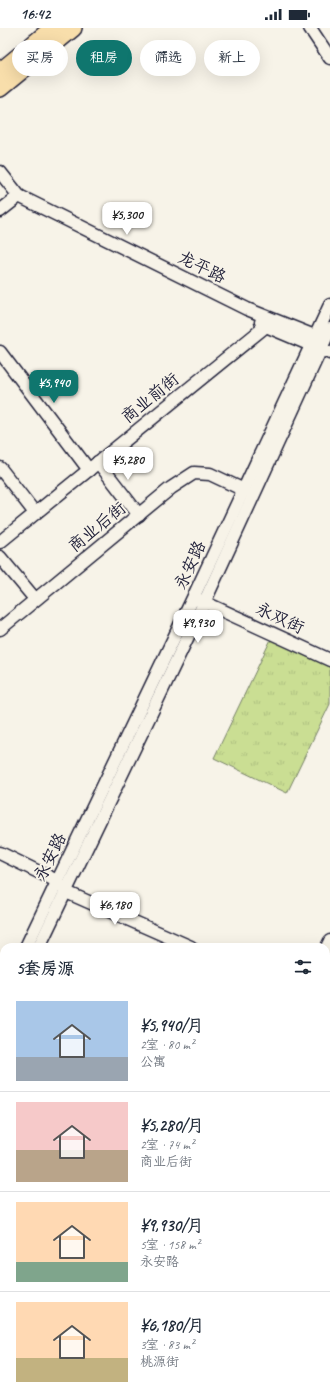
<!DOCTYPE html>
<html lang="zh">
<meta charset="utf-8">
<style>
:root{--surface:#fff;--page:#f6f6f7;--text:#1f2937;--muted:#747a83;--line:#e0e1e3;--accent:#0f766e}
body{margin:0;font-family:Caveat,"LXGW WenKai TC",sans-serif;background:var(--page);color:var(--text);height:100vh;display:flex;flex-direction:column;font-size:15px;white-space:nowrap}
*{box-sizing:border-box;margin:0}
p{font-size:13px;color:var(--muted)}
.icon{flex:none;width:22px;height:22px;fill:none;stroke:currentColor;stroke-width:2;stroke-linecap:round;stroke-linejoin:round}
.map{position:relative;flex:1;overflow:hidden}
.drawer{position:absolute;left:0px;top:915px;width:330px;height:456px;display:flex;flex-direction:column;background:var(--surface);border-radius:12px 12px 0 0;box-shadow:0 4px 16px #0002}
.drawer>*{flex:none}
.top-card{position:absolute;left:12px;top:12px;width:306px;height:36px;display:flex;gap:8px}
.price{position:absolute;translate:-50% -34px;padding:0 9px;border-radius:8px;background:#fff;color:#222;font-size:13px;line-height:26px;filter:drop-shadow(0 1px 2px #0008)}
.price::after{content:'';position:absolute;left:50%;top:24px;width:12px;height:9px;margin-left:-6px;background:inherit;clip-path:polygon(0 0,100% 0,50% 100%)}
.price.current{background:var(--accent);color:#fff}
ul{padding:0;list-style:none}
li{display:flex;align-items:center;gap:12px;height:100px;padding:0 16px}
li+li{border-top:1px solid var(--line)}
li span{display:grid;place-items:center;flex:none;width:112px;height:80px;border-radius:0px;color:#555}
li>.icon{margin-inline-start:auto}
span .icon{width:48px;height:48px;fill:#fffc;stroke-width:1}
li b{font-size:17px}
h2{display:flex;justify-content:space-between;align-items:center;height:48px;padding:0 16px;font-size:17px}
.pill{padding:0 14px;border-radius:18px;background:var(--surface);box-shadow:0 4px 16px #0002;font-size:14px;line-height:36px}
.pill.current{background:var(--accent);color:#fff}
.status{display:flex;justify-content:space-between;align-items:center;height:28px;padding:0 20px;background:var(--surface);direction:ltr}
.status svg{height:11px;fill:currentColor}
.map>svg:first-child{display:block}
.park{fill:url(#park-tufts);stroke:#768067}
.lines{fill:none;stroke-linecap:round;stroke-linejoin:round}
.minor-casing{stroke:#22223b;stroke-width:15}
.highway-casing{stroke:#22223b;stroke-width:20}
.minor{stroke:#f7f3e8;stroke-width:12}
.highway{stroke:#f8deab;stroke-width:17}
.labels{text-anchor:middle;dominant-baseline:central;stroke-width:4;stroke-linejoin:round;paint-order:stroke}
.street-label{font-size:17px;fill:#22223b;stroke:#f7f3e8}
</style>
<div class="status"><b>16:42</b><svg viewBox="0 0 49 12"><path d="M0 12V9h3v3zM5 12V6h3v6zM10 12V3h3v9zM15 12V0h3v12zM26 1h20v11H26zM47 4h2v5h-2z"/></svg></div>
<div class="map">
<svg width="330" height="1371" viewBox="0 0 330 1371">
<defs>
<pattern id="park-tufts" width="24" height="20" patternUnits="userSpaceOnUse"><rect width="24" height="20" fill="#cade93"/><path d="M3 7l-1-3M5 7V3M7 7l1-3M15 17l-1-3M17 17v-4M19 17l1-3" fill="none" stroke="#adbe80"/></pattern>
</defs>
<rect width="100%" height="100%" fill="#f7f3e8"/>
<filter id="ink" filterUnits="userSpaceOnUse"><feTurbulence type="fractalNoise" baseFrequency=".025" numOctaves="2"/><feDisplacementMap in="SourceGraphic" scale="8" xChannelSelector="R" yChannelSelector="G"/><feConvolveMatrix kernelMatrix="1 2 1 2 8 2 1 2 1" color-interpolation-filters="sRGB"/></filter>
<g filter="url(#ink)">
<g class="park">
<path d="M274,605L330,632V676L287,765L214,730Z"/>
<path d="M330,1006V1170L326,1167V1007Z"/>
<path d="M4,1117V1178L0,1183V1119Z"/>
</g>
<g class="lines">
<defs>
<g id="minor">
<path d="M310,0L330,30"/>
<path d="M0,144L19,168L247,281L322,311"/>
<path d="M0,183L19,168"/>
<path d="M261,294L266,298L330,325"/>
<path d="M0,324L89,442"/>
<path d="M98,434L139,487"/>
<path d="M0,440L35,485"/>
<path d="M0,514L266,298"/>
<path d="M0,529L35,571"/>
<path d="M197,571L330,632"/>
<path d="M0,601L171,460L194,445L210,446L244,462"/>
<path d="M0,825L57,853L66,864L191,919"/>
<path d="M26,919L193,570L330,277"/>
<path d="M39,919L204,575L330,301"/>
<path d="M326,921L330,913"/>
<path d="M0,973L4,964"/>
<path d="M326,980L330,982"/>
<path d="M0,1001L4,993"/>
<path d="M0,1110L4,1108"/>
<path d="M326,1179L330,1182"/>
<path d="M0,1230L4,1226"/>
<path d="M326,1296L330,1298"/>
</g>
<g id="highway">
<path d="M0,44L53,0"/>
<path d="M0,60L73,0"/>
</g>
</defs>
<use href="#minor" class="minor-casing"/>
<use href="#highway" class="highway-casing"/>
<use href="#minor" class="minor"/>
<use href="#highway" class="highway"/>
</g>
</g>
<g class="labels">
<g class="street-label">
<text transform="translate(202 239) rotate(26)">龙平路</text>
<text transform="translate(150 370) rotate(-39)">商业前街</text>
<text transform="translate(97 499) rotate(-39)">商业后街</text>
<text transform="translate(190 537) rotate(-65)">永安路</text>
<text transform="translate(280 590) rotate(25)">永双街</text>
<text transform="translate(50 829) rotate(-64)">永安路</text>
</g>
</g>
</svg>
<b class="price" style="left:127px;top:208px">¥5,300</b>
<b class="price current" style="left:54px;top:376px">¥5,940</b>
<b class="price" style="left:128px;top:453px">¥5,280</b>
<b class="price" style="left:198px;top:616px">¥9,930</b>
<b class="price" style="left:115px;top:898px">¥6,180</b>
<div class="top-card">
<a class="pill">买房</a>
<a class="pill current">租房</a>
<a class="pill">筛选</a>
<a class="pill">新上</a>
</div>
<section class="drawer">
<h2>5套房源<svg class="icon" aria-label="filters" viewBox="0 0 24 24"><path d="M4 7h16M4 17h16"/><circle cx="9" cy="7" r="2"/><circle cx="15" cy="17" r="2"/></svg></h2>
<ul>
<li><span style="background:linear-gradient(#a9c7e8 70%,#9aa5b1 0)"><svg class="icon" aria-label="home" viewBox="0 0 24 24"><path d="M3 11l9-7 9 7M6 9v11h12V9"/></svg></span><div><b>¥5,940/月</b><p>2室 · 80 m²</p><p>公寓</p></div></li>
<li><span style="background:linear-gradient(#f6c9c9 60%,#b9a48a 0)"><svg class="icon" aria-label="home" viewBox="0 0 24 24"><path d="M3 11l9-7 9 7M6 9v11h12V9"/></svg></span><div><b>¥5,280/月</b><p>2室 · 74 m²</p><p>商业后街</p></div></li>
<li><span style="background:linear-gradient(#ffd9b3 75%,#7fa58c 0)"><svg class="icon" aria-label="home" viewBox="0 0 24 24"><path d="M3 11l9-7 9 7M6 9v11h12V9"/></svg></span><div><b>¥9,930/月</b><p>5室 · 158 m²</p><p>永安路</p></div></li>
<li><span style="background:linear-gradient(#ffd9b3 70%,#c2b280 0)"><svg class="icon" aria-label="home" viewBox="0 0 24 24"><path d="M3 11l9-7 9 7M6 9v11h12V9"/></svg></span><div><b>¥6,180/月</b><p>3室 · 83 m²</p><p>桃源街</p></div></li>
</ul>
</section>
</div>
